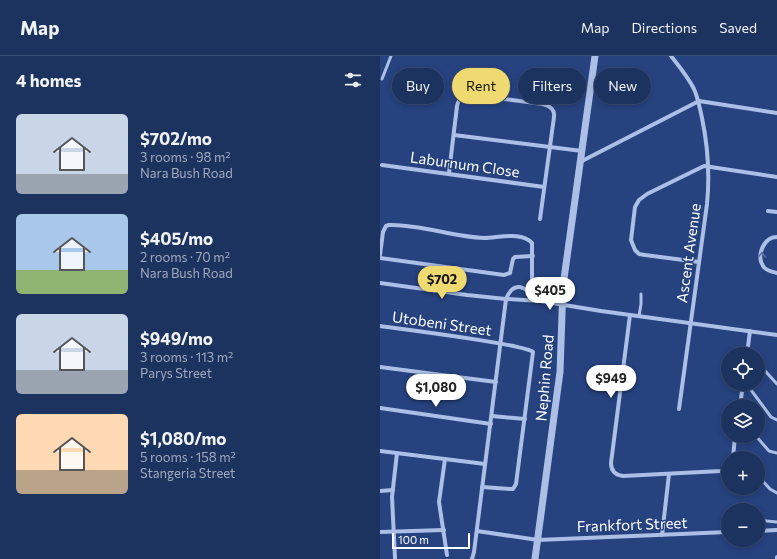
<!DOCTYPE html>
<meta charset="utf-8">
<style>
:root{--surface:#1c325f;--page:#293e68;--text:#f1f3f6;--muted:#a0aabd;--line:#3a4d74;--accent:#efda71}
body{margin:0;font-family:Commissioner,sans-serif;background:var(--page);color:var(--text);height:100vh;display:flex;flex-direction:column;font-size:15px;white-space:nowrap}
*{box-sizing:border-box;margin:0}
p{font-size:13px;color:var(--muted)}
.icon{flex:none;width:22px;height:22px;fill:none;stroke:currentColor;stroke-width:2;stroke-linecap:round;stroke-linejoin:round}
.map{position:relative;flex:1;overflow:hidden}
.sheet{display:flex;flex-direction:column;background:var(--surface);width:380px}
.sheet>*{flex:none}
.top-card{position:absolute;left:12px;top:12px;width:325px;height:36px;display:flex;gap:8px}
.controls{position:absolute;left:341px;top:291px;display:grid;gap:8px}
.controls a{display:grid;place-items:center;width:44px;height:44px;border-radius:50%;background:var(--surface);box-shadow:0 2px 6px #0003,0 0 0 1px var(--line);font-size:20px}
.scale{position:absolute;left:12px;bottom:10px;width:78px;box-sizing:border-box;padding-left:4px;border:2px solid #fff;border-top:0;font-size:11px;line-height:14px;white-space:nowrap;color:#fff;-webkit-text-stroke:3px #26427f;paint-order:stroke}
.price{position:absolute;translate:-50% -34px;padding:0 9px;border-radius:14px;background:#fff;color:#222;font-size:13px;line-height:26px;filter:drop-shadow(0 1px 2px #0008)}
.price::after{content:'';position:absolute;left:50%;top:24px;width:12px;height:9px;margin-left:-6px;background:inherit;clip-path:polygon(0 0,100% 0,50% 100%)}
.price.selected{background:var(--accent);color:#111}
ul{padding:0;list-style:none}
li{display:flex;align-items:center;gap:12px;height:100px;padding:0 16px}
li span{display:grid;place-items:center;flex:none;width:112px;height:80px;border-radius:6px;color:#555}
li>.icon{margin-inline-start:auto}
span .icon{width:48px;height:48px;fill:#fffc;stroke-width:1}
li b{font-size:17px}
h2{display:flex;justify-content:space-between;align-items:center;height:48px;padding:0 16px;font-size:17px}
.pill{padding:0 14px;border-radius:18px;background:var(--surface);box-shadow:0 2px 6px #0003,0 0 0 1px var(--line);font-size:14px;line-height:36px}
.pill.selected{background:var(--accent);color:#111}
header{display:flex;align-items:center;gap:24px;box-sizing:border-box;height:56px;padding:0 20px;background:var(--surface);border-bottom:1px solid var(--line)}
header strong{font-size:19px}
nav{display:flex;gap:22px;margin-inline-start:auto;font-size:14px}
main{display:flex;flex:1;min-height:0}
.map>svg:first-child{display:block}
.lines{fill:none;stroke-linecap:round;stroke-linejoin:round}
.service{stroke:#acbfe6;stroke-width:3}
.minor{stroke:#acbfe6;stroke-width:4}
.tertiary{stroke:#acbfe6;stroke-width:7}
.oneway{stroke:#556ea3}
.labels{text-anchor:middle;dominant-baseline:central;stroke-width:3;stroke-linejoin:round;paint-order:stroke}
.street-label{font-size:15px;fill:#fff;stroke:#26427f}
</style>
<header>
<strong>Map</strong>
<nav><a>Map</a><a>Directions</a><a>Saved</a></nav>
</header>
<main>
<section class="sheet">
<h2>4 homes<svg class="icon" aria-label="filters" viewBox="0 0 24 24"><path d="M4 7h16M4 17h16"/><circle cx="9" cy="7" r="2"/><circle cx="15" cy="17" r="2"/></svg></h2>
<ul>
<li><span style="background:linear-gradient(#c9d6e8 75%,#9aa5b1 0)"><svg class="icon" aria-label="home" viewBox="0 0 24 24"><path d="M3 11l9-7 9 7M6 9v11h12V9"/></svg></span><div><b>$702/mo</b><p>3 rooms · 98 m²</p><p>Nara Bush Road</p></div></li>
<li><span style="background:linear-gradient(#a9c7e8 70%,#8fb573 0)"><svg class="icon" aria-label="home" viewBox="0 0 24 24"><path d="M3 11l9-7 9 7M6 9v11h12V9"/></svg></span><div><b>$405/mo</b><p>2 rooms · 70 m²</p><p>Nara Bush Road</p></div></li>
<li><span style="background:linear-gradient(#c9d6e8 70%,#9aa5b1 0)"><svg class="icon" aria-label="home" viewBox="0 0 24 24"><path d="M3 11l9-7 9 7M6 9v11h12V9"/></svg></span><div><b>$949/mo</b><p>3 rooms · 113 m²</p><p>Parys Street</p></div></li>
<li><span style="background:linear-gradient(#ffd9b3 70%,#b9a48a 0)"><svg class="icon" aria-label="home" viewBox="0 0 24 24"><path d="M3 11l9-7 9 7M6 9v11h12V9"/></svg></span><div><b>$1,080/mo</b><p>5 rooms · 158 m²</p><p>Stangeria Street</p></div></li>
</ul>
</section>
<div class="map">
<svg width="397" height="503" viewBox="0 0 397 503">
<rect width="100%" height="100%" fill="#26427f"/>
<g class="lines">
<g class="service">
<path d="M2,23L11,0"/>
<path d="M259,260L261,248V238"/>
<path d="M378,307L397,328"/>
<path d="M371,334L391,361L397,364"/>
<path d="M376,380L389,395L397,397"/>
<path d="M378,420L390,433L397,437"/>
<path d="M363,448L368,454"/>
<path d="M378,464L397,466"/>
</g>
<g class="minor">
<path d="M291,0C299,10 308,21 314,33C318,42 320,52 322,62C328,91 330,118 327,148L299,353"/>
<path d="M319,45L397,57"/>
<path d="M74,79L202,95"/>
<path d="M200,106L319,45"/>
<path d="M2,109L164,131"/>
<path d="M69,117L77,50C79,41 83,38 92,39L163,48C170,50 175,53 174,61L160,163"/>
<path d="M388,155L397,156"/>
<path d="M397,181C384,181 376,199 383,210C386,215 392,216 397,217"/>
<path d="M0,199L3,176L6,170L9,169C40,168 73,181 104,182C118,182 142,175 152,187V224"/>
<path d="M0,202L124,219L130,217L133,203L135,201L153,200"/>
<path d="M319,206L265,199L259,198L255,194L251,184L255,151L259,144L267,138L324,110L397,121"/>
<path d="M0,227L87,239L126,243L160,245L221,255L397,279"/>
<path d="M55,235L58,210"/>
<path d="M250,259L231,407C231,415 235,419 243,420L341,415L348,412"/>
<path d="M0,270C20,273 145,288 153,296L136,428L133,433H130L102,431"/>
<path d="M367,298L370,275"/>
<path d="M0,311L116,326"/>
<path d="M360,350L363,328"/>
<path d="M0,352L111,368"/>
<path d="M112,360L145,363"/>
<path d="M0,395L105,408"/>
<path d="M353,402L355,380"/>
<path d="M65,403L59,446L67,499"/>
<path d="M0,435L13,434"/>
<path d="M97,475L158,484L348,476"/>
<path d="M378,475L397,474"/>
<path d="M0,476L64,474"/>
<path d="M282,479L289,418"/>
<path d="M15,502L12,441L17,397"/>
<path d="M92,503L94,496L126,243C135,221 147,234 160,244"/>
<path d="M397,503V501"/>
</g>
<path class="tertiary" d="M155,503L177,338L180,316L183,230L215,0"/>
</g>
<defs><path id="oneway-chevron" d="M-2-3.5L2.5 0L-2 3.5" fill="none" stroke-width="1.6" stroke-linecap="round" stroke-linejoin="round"/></defs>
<use class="oneway" href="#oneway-chevron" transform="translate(382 199) rotate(-87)"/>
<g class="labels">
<g class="street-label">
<text transform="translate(85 108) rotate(8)">Laburnum Close</text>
<text transform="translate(308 197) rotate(-82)">Ascent Avenue</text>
<text transform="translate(62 267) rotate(8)">Utobeni Street</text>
<text transform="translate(164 322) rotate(-85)">Nephin Road</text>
<text transform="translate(252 468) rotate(-2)">Frankfort Street</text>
</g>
</g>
</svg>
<div class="controls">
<a><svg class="icon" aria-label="locate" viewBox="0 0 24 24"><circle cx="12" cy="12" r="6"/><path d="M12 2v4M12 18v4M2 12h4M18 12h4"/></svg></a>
<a><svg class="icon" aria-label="layers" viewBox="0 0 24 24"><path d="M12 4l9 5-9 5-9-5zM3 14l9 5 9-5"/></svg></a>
<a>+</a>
<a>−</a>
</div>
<div class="scale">100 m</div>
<b class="price selected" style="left:62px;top:244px">$702</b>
<b class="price" style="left:170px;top:255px">$405</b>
<b class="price" style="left:231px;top:343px">$949</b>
<b class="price" style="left:56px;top:352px">$1,080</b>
<div class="top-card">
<a class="pill">Buy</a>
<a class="pill selected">Rent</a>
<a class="pill">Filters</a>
<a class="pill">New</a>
</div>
</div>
</main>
